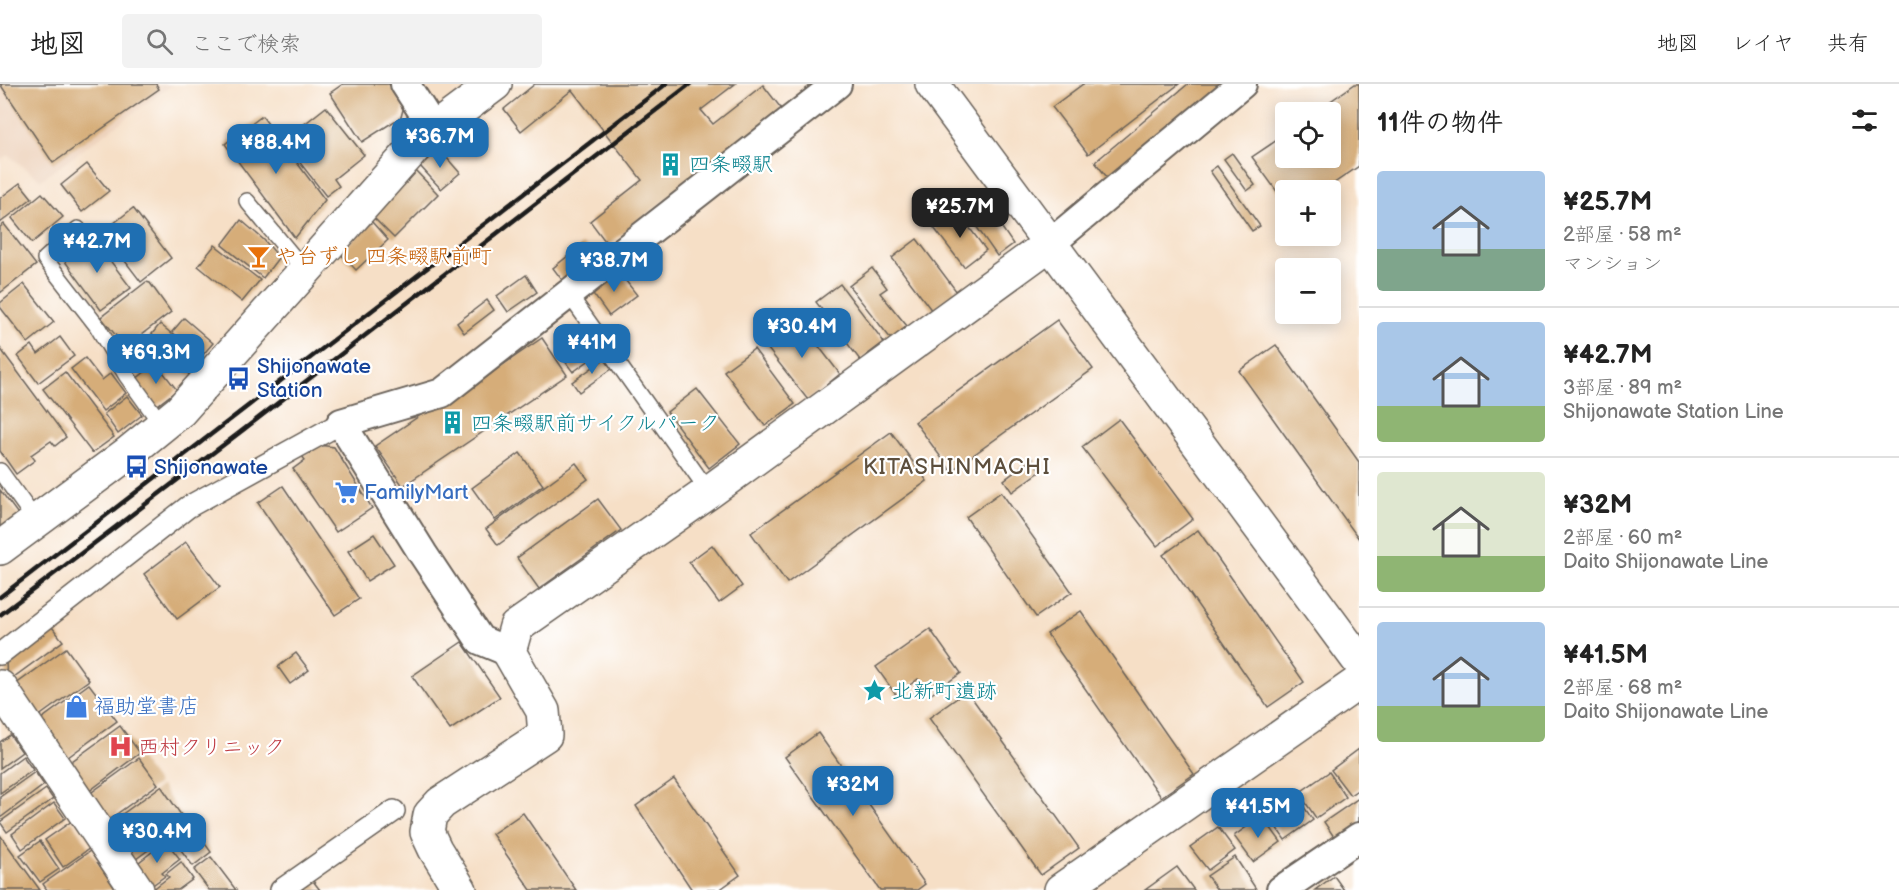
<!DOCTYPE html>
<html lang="ja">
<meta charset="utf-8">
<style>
:root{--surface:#fff;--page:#f2f2f2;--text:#222;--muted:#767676;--line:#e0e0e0;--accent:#1f6fb2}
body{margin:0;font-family:"Balsamiq Sans","Klee One",sans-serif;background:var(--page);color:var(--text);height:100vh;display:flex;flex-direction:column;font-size:22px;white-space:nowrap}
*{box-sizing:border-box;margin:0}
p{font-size:20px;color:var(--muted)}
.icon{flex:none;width:33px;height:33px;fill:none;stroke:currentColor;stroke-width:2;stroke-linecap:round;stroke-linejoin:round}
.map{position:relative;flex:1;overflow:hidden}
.drawer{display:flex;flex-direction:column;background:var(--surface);width:540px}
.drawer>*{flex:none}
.controls{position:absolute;left:1275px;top:18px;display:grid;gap:12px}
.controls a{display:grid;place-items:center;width:66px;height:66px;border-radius:6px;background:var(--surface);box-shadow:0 3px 15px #0003;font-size:30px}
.price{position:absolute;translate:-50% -51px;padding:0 14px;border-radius:12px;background:var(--accent);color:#fff;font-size:20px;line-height:39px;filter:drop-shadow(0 2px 3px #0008)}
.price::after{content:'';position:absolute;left:50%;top:36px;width:18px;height:14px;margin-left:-9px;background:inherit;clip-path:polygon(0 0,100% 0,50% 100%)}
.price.active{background:#222;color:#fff}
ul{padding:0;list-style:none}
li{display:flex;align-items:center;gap:18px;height:150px;padding:0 18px}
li+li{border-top:2px solid var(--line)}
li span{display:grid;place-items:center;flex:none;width:168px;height:120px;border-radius:6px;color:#555}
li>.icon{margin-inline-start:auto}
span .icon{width:72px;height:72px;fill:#fffc;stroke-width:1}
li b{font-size:26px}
h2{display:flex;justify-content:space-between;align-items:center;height:72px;padding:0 18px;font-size:26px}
header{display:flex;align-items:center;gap:36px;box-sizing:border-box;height:84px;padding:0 30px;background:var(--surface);border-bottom:2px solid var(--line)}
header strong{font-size:28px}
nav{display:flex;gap:33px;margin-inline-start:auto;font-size:21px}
.search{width:420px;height:54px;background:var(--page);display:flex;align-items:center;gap:15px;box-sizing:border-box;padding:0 21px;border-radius:6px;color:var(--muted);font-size:22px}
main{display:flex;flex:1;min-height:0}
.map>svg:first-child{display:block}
.built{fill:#edd1ba}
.building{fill:#d6ad79}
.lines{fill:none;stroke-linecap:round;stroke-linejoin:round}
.service-casing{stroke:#686058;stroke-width:18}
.pedestrian-casing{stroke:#686058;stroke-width:24}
.minor-casing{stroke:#686058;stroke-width:32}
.tertiary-casing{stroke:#686058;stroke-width:36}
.secondary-casing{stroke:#686058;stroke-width:36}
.service{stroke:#fff;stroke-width:15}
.pedestrian{stroke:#fff;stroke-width:21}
.minor{stroke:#fff;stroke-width:28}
.tertiary{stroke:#fff;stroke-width:33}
.secondary{stroke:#fff;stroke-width:33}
.rail{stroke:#1c1c1c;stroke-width:4.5}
.labels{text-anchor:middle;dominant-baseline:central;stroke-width:4.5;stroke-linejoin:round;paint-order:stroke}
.culture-label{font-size:21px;fill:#0d838f;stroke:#fff;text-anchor:start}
.food-label{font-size:21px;fill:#c56008;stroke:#fff;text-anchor:start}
.transit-label{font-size:21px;fill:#164399;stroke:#fff;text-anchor:start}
.shop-label{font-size:21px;fill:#366cbe;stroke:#fff;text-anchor:start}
.health-label{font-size:21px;fill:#be3a42;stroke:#fff;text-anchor:start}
.neighbourhood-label{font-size:22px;letter-spacing:1.5px;fill:#5d4f3d;stroke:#fff}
</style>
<header>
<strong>地図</strong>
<div class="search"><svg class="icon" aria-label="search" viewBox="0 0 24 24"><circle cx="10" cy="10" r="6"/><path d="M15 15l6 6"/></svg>ここで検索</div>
<nav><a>地図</a><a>レイヤ</a><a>共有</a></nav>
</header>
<main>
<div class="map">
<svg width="1359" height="806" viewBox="0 0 1359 806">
<rect width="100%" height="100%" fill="#fff"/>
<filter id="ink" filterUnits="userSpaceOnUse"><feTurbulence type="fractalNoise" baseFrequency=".0167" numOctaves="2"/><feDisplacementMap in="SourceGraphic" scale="12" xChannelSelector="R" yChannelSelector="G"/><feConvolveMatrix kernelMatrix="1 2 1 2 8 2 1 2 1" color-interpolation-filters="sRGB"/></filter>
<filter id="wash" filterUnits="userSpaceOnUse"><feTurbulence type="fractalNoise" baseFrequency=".008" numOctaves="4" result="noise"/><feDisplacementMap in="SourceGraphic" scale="24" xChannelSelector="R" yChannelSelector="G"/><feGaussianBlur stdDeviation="1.35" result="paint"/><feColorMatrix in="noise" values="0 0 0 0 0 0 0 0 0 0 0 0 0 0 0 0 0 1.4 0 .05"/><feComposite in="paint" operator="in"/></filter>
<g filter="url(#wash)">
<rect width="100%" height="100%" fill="#f6dfc6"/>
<path class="built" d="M0,0H173L41,96L8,71L0,76Z"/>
<g id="blocks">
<g class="building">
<path d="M0,0H156L159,5L53,79Z"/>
<path d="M343,0H389L404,22L401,33L362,58L330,9Z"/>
<path d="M535,0H735L701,26L713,40L763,1L784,28L749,55L747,52L608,161L590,137L642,96L572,6L521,47L504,25Z"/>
<path d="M1083,0H1179L1088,70L1052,23Z"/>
<path d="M1188,0H1227L1110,97L1095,78Z"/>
<path d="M1355,0H1359V82L1324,106H1286V120L1252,73L1286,50V74H1330V28H1315Z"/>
<path d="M326,23L364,71L334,95L339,102L326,112L283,57Z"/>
<path d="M262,32L325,116L295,154L225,60Z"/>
<path d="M439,65L460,89L441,105L420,82Z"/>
<path d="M1232,69L1255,101L1247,107L1224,75Z"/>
<path d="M87,80L109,107L82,128L61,101Z"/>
<path d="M1217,82L1260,142L1252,147L1210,87Z"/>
<path d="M415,86L438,110L394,154L370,130Z"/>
<path d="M20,99L32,114L0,139V114Z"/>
<path d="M42,109L63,133L32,159L12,134Z"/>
<path d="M979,110L1013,160L997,172L962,122Z"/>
<path d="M133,124L171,174L141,198L103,148Z"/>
<path d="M957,127L986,166L964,183L934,144Z"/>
<path d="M241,136L264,156L279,173L263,194L222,161Z"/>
<path d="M372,138L388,156L356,186L339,168Z"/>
<path d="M4,140L36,181L0,209V143Z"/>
<path d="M93,154L131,204L101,226L64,176Z"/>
<path d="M917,155L957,208L932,227L892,174Z"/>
<path d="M583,160L596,176L565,200L553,184Z"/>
<path d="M215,161L260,196L242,218L198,182Z"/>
<path d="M872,184L887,204L880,209L907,242L891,255L849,202Z"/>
<path d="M618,187L637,211L609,232L591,207Z"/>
<path d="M526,191L537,208L508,228L497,212Z"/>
<path d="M146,198L150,199L171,228L125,263L101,233Z"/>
<path d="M24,200L54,238L28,259L0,223V219Z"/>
<path d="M840,200L884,258L860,276L816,218Z"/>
<path d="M487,216L494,226L464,249L457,239Z"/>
<path d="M184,234L213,259L201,273L172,248Z"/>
<path d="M797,234L840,290L808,316L764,260Z"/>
<path d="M1057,236L1093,285L951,387L915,338Z"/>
<path d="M160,240L204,277L191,292L148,255Z"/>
<path d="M585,240L590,248L563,267L557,259Z"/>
<path d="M60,253L74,272L38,299L18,272L32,261L38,270Z"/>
<path d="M542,254L567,291L403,402L375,362L440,318L446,320Z"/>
<path d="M594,255L602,267L573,288L564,276Z"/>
<path d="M1276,261L1359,378V455L1239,287Z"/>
<path d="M0,264L66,353L55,362L51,357L31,371L35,376L16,390L0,367Z"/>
<path d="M754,265L795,320L765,342L724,287Z"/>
<path d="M85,274L102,296L111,289L126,309L103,327L71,285Z"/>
<path d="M606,274L613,284L579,308L572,298Z"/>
<path d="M156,279L177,306L155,323L135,296Z"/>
<path d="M65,288L114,353L92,369L43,305Z"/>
<path d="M697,305L740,360L709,384L667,328Z"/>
<path d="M127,312L142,331L118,350L104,330Z"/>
<path d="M1119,335L1193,435L1157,462L1082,363Z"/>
<path d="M891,348L927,397L787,499L751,449Z"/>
<path d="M318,361L334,363L372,424L336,448L293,385L305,376L302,372Z"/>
<path d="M520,369L543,401L495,436L472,404Z"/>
<path d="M1032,375L1041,387L1012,408L1004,396Z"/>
<path d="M576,379L588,395L498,461L486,445Z"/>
<path d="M283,402L359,515L335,531L258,419Z"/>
<path d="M0,406L23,437L0,453Z"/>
<path d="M1001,408L1072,508L1036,533L966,433Z"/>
<path d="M598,415L621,446L539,505L517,474Z"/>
<path d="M1198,446L1304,598L1268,623L1163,471Z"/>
<path d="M374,450L394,480L367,497L348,467Z"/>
<path d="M186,458L220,503L177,535L144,490Z"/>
<path d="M712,461L742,502L719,519L689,478Z"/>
<path d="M1081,527L1194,690L1161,713L1047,550Z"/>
<path d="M52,543L63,557L7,598L6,577Z"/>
<path d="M930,545L961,589L930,611L918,595L896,611L876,583Z"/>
<path d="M462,558L500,613L450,646L412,592Z"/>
<path d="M66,564L89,596L35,635L12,603Z"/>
<path d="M296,569L309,586L290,600L278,583Z"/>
<path d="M89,600L117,637L64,676L36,639Z"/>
<path d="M967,607L1079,764L1041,791L929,634Z"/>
<path d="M120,642L140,669L88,708L68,680Z"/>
<path d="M818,649L925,800L917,806H880L785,673Z"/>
<path d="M10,651L22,668L0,684V658Z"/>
<path d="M1359,665V705L1350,711L1331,686Z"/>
<path d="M23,672L33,686L0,709V689Z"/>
<path d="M139,674L158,700L107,737L88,711Z"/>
<path d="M35,688L44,701L0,734V713Z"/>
<path d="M1329,688L1346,713L1316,734L1299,709Z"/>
<path d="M674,695L740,791L719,806H692L636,722Z"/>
<path d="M161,702L186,738L132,778L106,742Z"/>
<path d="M46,705L53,715L7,748L0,738Z"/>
<path d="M1295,710L1313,736L1285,756L1267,730Z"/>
<path d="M1359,714V745L1338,759L1324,738Z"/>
<path d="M54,719L65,734L22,765L12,750Z"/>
<path d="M523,729L576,806H531L492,750Z"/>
<path d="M1262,732L1281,758L1253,778L1234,752Z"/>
<path d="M72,737L90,764L63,783L45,756Z"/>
<path d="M191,740L211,768L193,782L172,754Z"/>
<path d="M1218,743L1235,766L1208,786L1190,763Z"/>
<path d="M0,751L40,806H0Z"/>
<path d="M40,757L59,785L40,798L20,771Z"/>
<path d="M166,757L180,775L162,789L165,792L150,803L134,782Z"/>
<path d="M90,767L116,806H47L43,800Z"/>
<path d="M211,773L236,806H209L194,786Z"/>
<path d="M1235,773L1256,805L1254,806H1217L1207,792Z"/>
<path d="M181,778L193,795L178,806H152L169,793L166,790Z"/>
<path d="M1177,783L1194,806H1145Z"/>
<path d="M1334,792L1344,806H1315Z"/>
<path d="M310,793L320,806H292Z"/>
</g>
</g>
</g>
<g filter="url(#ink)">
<use href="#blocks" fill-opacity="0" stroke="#686058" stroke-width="1.5"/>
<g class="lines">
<defs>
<g id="service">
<path d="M247,117L305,187"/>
<path d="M78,145L45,175L97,242L126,291L162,341"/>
<path d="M568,209L709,408"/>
<path d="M0,387L36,437"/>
</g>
<g id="pedestrian">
<path d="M0,570L188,423L341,339"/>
<path d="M281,806L394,727"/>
</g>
<g id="minor">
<path d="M405,0L434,45"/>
<path d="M1051,159L1242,0"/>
<path d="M509,568L480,556L423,470L341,339L442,309L837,0"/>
<path d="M1281,806L1359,753"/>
</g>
<g id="tertiary">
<path d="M932,0L1359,577"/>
<path d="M460,806L435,765L427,748L430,731L441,719L545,651L543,627L509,568L516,543L709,408L1051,159"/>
</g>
<g id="secondary">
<path d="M0,464L127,370L180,327L424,53L495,0"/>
<path d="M0,603L137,806"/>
<path d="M1061,806L1359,598"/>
</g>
</defs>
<use href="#service" class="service-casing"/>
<use href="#pedestrian" class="pedestrian-casing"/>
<use href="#minor" class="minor-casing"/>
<use href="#tertiary" class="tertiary-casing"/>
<use href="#secondary" class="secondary-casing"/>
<use href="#service" class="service"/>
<use href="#pedestrian" class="pedestrian"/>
<use href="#minor" class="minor"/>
<use href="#tertiary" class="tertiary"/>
<use href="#secondary" class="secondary"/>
<g class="rail">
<path d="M0,513L666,0"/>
<path d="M0,531L243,346L690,0"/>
</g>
</g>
</g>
<defs>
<symbol id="building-bare" viewBox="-9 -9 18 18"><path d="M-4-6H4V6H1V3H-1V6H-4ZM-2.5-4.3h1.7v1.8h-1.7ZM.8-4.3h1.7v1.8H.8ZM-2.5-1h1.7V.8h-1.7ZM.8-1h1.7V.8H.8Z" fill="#0f9aa8" stroke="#fff" stroke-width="2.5" paint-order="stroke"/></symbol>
<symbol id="bar-bare" viewBox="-9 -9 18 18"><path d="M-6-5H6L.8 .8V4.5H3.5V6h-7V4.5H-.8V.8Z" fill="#e8710a" stroke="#fff" stroke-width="2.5" paint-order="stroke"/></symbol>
<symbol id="bus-bare" viewBox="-9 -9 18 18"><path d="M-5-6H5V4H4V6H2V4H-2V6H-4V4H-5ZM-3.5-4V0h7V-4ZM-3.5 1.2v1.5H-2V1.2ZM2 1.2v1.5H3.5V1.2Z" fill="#1a4fb4" stroke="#fff" stroke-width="2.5" paint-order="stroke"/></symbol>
<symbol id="supermarket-bare" viewBox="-9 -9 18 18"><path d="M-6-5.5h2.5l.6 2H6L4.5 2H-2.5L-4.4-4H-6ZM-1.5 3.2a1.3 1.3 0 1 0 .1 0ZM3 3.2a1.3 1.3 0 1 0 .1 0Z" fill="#3f7fe0" stroke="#fff" stroke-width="2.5" paint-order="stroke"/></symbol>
<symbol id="sight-bare" viewBox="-9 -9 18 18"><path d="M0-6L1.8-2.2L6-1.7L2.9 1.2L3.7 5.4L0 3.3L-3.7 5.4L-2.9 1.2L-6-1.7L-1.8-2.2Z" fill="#0f9aa8" stroke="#fff" stroke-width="2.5" paint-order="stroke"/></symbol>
<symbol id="shop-bare" viewBox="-9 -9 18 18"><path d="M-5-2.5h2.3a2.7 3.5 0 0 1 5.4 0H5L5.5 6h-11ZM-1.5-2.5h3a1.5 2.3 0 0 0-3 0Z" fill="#3f7fe0" stroke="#fff" stroke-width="2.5" paint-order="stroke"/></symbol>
<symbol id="hospital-bare" viewBox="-9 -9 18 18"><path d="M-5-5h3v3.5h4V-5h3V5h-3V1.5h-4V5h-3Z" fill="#e0444e" stroke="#fff" stroke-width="2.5" paint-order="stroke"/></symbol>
</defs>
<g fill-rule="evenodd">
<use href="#building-bare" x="654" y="64" width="33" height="33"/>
<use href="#bar-bare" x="242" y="156" width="33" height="33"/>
<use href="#bus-bare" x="222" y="278" width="33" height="33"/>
<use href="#building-bare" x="436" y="322" width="33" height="33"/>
<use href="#bus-bare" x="120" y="366" width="33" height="33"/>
<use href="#supermarket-bare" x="330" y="392" width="33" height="33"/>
<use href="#sight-bare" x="858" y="590" width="33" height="33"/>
<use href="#shop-bare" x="60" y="606" width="33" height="33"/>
<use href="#hospital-bare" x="104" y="646" width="33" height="33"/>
</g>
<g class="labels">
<g class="culture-label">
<text x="689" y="80">四条畷駅</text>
<text x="471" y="339">四条畷駅前サイクルパーク</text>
<text x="892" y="607">北新町遺跡</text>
</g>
<g class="food-label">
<text x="276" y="172">や台ずし 四条畷駅前町</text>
</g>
<g class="transit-label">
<text x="257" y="282">Shijonawate<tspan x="257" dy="24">Station</tspan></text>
<text x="154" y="383">Shijonawate</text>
</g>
<g class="shop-label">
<text x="364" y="408">FamilyMart</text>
<text x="94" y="622">福助堂書店</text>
</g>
<g class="health-label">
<text x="138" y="663">西村クリニック</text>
</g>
<g class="neighbourhood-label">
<text x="957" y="383">KITASHINMACHI</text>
</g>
</g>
</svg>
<div class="controls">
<a><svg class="icon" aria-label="locate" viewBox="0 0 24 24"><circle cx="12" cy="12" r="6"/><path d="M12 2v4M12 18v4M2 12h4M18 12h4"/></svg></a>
<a>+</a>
<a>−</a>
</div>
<b class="price" style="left:440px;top:85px">¥36.7M</b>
<b class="price" style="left:276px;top:91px">¥88.4M</b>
<b class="price active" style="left:960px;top:155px">¥25.7M</b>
<b class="price" style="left:97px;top:190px">¥42.7M</b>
<b class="price" style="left:614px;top:209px">¥38.7M</b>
<b class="price" style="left:802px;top:275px">¥30.4M</b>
<b class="price" style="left:592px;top:291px">¥41M</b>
<b class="price" style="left:156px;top:301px">¥69.3M</b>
<b class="price" style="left:853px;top:733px">¥32M</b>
<b class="price" style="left:1258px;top:755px">¥41.5M</b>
<b class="price" style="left:157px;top:780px">¥30.4M</b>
</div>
<section class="drawer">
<h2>11件の物件<svg class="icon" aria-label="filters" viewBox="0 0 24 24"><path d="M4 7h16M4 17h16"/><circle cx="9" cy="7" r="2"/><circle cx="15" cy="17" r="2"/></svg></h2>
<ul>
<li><span style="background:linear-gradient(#a9c7e8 65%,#7fa58c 0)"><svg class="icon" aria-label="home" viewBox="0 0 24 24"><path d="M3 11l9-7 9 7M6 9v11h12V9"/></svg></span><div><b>¥25.7M</b><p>2部屋 · 58 m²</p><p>マンション</p></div></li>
<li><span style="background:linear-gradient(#a9c7e8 70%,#8fb573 0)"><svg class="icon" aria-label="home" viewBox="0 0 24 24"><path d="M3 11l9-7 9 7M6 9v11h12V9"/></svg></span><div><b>¥42.7M</b><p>3部屋 · 89 m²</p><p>Shijonawate Station Line</p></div></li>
<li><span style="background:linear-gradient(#dfe7d0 70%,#8fb573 0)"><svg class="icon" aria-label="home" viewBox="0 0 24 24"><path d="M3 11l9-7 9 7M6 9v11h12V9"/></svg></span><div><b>¥32M</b><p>2部屋 · 60 m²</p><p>Daito Shijonawate Line</p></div></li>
<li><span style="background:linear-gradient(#a9c7e8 70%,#8fb573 0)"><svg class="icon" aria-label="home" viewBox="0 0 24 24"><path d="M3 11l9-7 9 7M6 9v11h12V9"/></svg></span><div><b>¥41.5M</b><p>2部屋 · 68 m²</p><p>Daito Shijonawate Line</p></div></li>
</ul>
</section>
</main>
